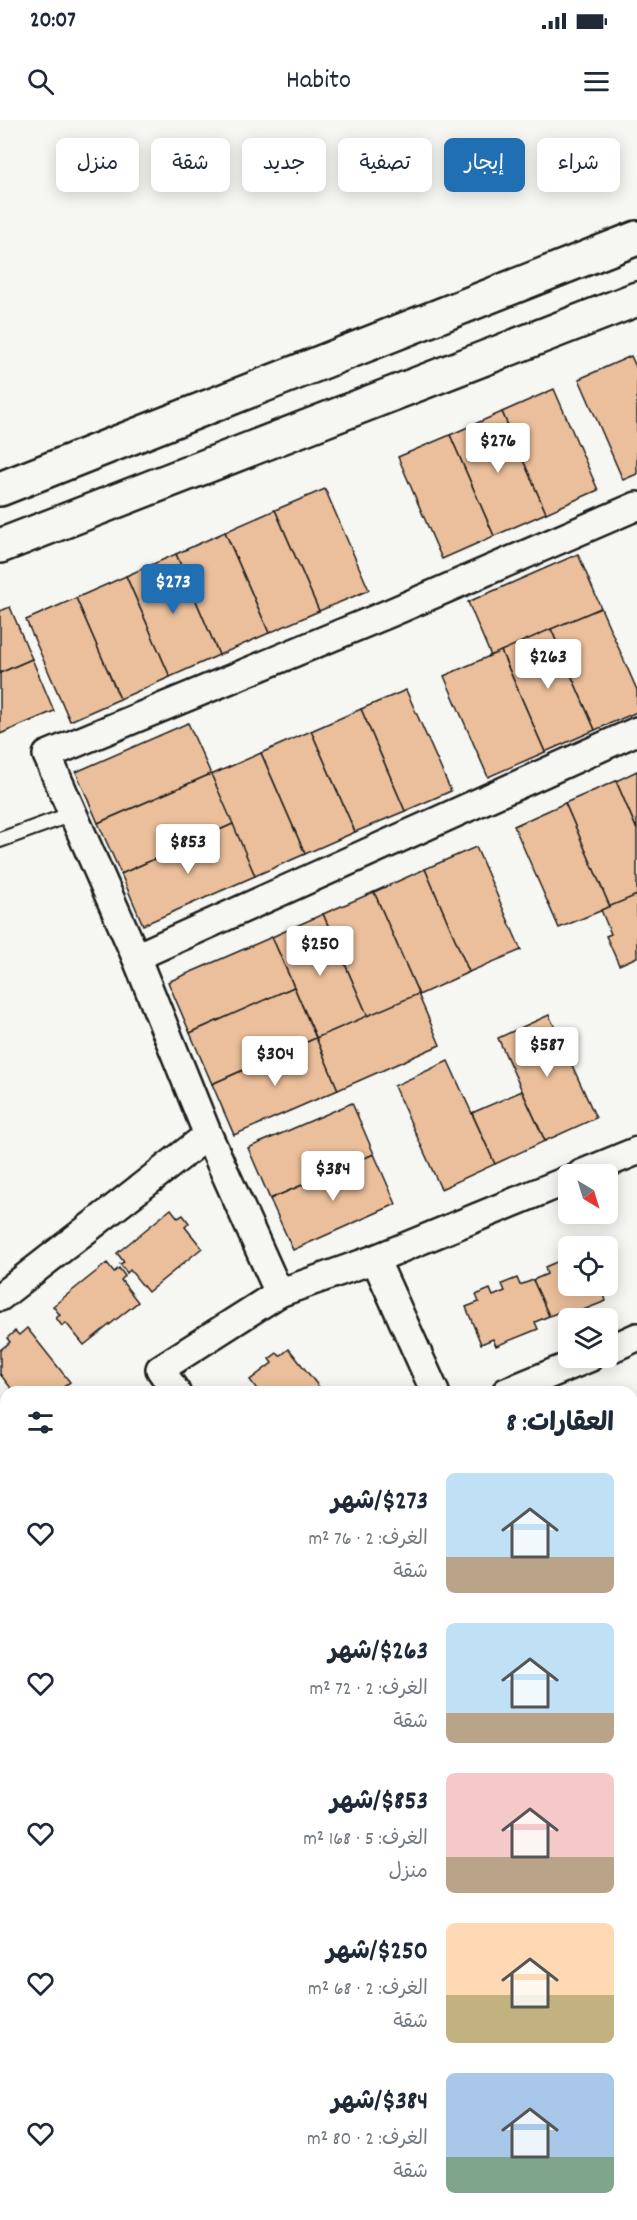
<!DOCTYPE html>
<html lang="ar">
<meta charset="utf-8">
<style>
:root{--surface:#fff;--page:#f2f2f3;--text:#1f2937;--muted:#747a83;--accent:#1f6fb2}
body{margin:0;font-family:Dekko,"Playpen Sans Arabic",sans-serif;background:var(--page);color:var(--text);direction:rtl;height:100vh;display:flex;flex-direction:column;font-size:22px;white-space:nowrap}
*{box-sizing:border-box;margin:0}
p{font-size:20px;color:var(--muted)}
.icon{flex:none;width:33px;height:33px;fill:none;stroke:currentColor;stroke-width:2;stroke-linecap:round;stroke-linejoin:round}
.map{position:relative;flex:1;overflow:hidden;direction:ltr}
.side{position:absolute;left:0px;top:1266px;width:638px;height:834px;display:flex;flex-direction:column;background:var(--surface);border-radius:18px 18px 0 0;box-shadow:0 3px 15px #0003;direction:rtl}
.side>*{flex:none}
.banner{position:absolute;left:18px;top:18px;width:602px;height:54px;direction:rtl;display:flex;gap:12px}
.needle{width:39px;rotate:142deg}
.tools{position:absolute;left:558px;top:1044px;display:grid;gap:12px}
.tools a{display:grid;place-items:center;width:60px;height:60px;border-radius:9px;background:var(--surface);box-shadow:0 3px 15px #0003;font-size:30px}
.price{position:absolute;translate:-50% -51px;padding:0 14px;border-radius:6px;background:#fff;color:#222;font-size:20px;line-height:39px;filter:drop-shadow(0 2px 3px #0008)}
.price::after{content:'';position:absolute;left:50%;top:36px;width:18px;height:14px;margin-left:-9px;background:inherit;clip-path:polygon(0 0,100% 0,50% 100%)}
.price.selected{background:var(--accent);color:#fff}
ul{padding:0;list-style:none}
li{display:flex;align-items:center;gap:18px;height:150px;padding:0 24px}
li span{display:grid;place-items:center;flex:none;width:168px;height:120px;border-radius:9px;color:#555}
li>.icon{margin-inline-start:auto}
span .icon{width:72px;height:72px;fill:#fffc;stroke-width:1}
li b{font-size:26px}
h2{display:flex;justify-content:space-between;align-items:center;height:72px;padding:0 24px;font-size:26px}
.tag{padding:0 21px;border-radius:9px;background:var(--surface);box-shadow:0 3px 15px #0003;font-size:21px;line-height:54px}
.tag.selected{background:var(--accent);color:#fff}
.status{display:flex;justify-content:space-between;align-items:center;height:42px;padding:0 30px;background:var(--surface);direction:ltr}
.status svg{height:16px;fill:currentColor}
header{display:flex;justify-content:space-between;align-items:center;height:78px;padding:0 24px;background:var(--surface);font-size:27px;font-weight:600}
.map>svg:first-child{display:block}
.building{fill:#ebbf9b;stroke:#1c1c1c;stroke-width:1.5}
.lines{fill:none;stroke-linecap:round;stroke-linejoin:round}
.lane-casing{stroke:#1c1c1c;stroke-width:18}
.street-casing{stroke:#1c1c1c;stroke-width:32}
.secondary-casing{stroke:#1c1c1c;stroke-width:38}
.lane{stroke:#f6f6f2;stroke-width:14}
.street{stroke:#f6f6f2;stroke-width:27}
.secondary{stroke:#f6f6f2;stroke-width:33}
</style>
<div class="status"><b>20:07</b><svg viewBox="0 0 49 12"><path d="M0 12V9h3v3zM5 12V6h3v6zM10 12V3h3v9zM15 12V0h3v12zM26 1h20v11H26zM47 4h2v5h-2z"/></svg></div>
<header><svg class="icon" aria-label="menu" viewBox="0 0 24 24"><path d="M4 6h16M4 12h16M4 18h16"/></svg>Habito<svg class="icon" aria-label="search" viewBox="0 0 24 24"><circle cx="10" cy="10" r="6"/><path d="M15 15l6 6"/></svg></header>
<div class="map">
<svg width="637" height="2100" viewBox="0 0 637 2100">
<rect width="100%" height="100%" fill="#f6f6f2"/>
<filter id="ink" filterUnits="userSpaceOnUse"><feTurbulence type="fractalNoise" baseFrequency=".0167" numOctaves="2"/><feDisplacementMap in="SourceGraphic" scale="12" xChannelSelector="R" yChannelSelector="G"/><feConvolveMatrix kernelMatrix="1 2 1 2 8 2 1 2 1" color-interpolation-filters="sRGB"/></filter>
<g filter="url(#ink)">
<g class="building">
<path d="M631,236L637,249V354L623,360L579,259Z"/>
<path d="M554,269L598,370L546,393L502,292Z"/>
<path d="M502,292L546,393L494,416L450,315Z"/>
<path d="M450,315L494,416L442,439L398,337Z"/>
<path d="M325,369L369,470L319,491L275,390Z"/>
<path d="M275,390L319,491L269,513L225,412Z"/>
<path d="M225,412L269,513L219,535L176,434Z"/>
<path d="M176,434L219,535L170,557L126,456Z"/>
<path d="M578,434L601,488L491,536L468,482Z"/>
<path d="M126,456L170,557L120,579L76,478Z"/>
<path d="M76,478L120,579L70,601L26,500Z"/>
<path d="M10,487L32,539L0,553V491Z"/>
<path d="M601,488L637,570V592L595,610L551,509Z"/>
<path d="M551,509L595,610L545,632L501,531Z"/>
<path d="M501,531L545,632L488,657L444,556Z"/>
<path d="M32,539L54,591L0,614V553Z"/>
<path d="M406,570L451,671L405,691L361,589Z"/>
<path d="M361,589L405,691L355,712L311,611Z"/>
<path d="M188,603L211,654L98,703L76,652Z"/>
<path d="M311,611L355,712L305,734L261,633Z"/>
<path d="M261,633L305,734L255,756L211,655Z"/>
<path d="M637,651V710L616,661Z"/>
<path d="M211,654L233,704L121,754L98,703Z"/>
<path d="M616,661L637,710V775L610,787L565,683Z"/>
<path d="M565,683L610,787L559,808L514,706Z"/>
<path d="M233,704L255,756L143,805L121,754Z"/>
<path d="M476,727L521,830L469,852L425,749Z"/>
<path d="M425,749L469,852L419,875L374,772Z"/>
<path d="M374,772L419,875L368,897L323,794Z"/>
<path d="M637,775V837L619,845L606,816L611,814L601,790Z"/>
<path d="M323,794L368,897L317,919L272,817Z"/>
<path d="M272,817L294,867L190,913L168,862Z"/>
<path d="M294,867L316,918L212,964L190,913Z"/>
<path d="M418,874L440,925L338,970L316,918Z"/>
<path d="M549,895L596,998L545,1021L498,918Z"/>
<path d="M316,918L338,970L234,1015L212,964Z"/>
<path d="M448,941L495,1044L441,1069L394,966Z"/>
<path d="M522,971L545,1021L495,1044L472,993Z"/>
<path d="M352,983L374,1034L270,1079L248,1028Z"/>
<path d="M374,1034L396,1084L293,1130L270,1079Z"/>
<path d="M171,1089L178,1098L183,1095L189,1103L185,1107L202,1128L148,1172L130,1150L127,1153L120,1144L124,1142L117,1133Z"/>
<path d="M561,1140L564,1147L568,1145V1166H608V1148L616,1169L604,1174L606,1181L568,1196L565,1190L549,1196L533,1160L547,1154L545,1147Z"/>
<path d="M107,1143L114,1152L119,1148L125,1156L121,1160L138,1182L84,1225L66,1203L62,1206L56,1198L60,1195L53,1186Z"/>
<path d="M517,1158L520,1165L533,1160L549,1196L535,1202L538,1209L496,1226L493,1219L481,1224L466,1187L479,1182L476,1175L490,1169L493,1176L505,1171L502,1164Z"/>
<path d="M27,1208L70,1262L61,1269L64,1272H14L0,1254V1230L10,1222L7,1218L15,1211L19,1215Z"/>
<path d="M289,1229L323,1272H259L250,1260L272,1243L269,1239L277,1233L280,1236Z"/>
<path d="M632,1451L637,1464V1527L632,1529Z"/>
<path d="M637,1527V1590L634,1592L632,1529Z"/>
<path d="M6,1704V1768L0,1772V1708Z"/>
<path d="M637,1938V2002L632,2005V1940Z"/>
<path d="M6,1955V2029L0,2022V1960Z"/>
<path d="M427,2094H510L514,2100H420Z"/>
</g>
<g class="lines">
<defs>
<path id="lane" d="M0,720L72,694"/>
<g id="street">
<path d="M136,837L47,635L390,493L637,386"/>
<path d="M581,1054L637,1031"/>
<path d="M568,1060L375,1139L279,1173L208,1015L136,837L637,611"/>
<path d="M375,1139L435,1272"/>
<path d="M0,1177L208,1015"/>
<path d="M608,1230L637,1217"/>
<path d="M176,1272L160,1249L279,1173"/>
<path d="M506,1272L589,1238"/>
<path d="M632,1431L637,1429"/>
<path d="M0,1497L6,1492"/>
<path d="M632,1770L637,1785"/>
<path d="M0,1824L6,1819"/>
<path d="M0,1879L6,1887"/>
<path d="M0,2074L6,2081"/>
<path d="M591,2094L598,2100"/>
<path d="M631,2100L637,2098"/>
</g>
<g id="secondary">
<path d="M0,369L637,118"/>
<path d="M0,426L637,179"/>
<path d="M632,1809L637,1805"/>
<path d="M632,1863L637,1858"/>
<path d="M269,2100L277,2094"/>
<path d="M334,2100L341,2094"/>
</g>
</defs>
<use href="#lane" class="lane-casing"/>
<use href="#street" class="street-casing"/>
<use href="#secondary" class="secondary-casing"/>
<use href="#lane" class="lane"/>
<use href="#street" class="street"/>
<use href="#secondary" class="secondary"/>
</g>
</g>
</svg>
<div class="tools">
<a><svg class="needle" viewBox="-14 -14 28 28"><path d="M0-13l5 13h-10z" fill="#e53935"/><path d="M0 13l5-13h-10z" fill="#747a83"/></svg></a>
<a><svg class="icon" aria-label="locate" viewBox="0 0 24 24"><circle cx="12" cy="12" r="6"/><path d="M12 2v4M12 18v4M2 12h4M18 12h4"/></svg></a>
<a><svg class="icon" aria-label="layers" viewBox="0 0 24 24"><path d="M12 4l9 5-9 5-9-5zM3 14l9 5 9-5"/></svg></a>
</div>
<b class="price" style="left:498px;top:354px">$276</b>
<b class="price selected" style="left:173px;top:495px">$273</b>
<b class="price" style="left:548px;top:570px">$263</b>
<b class="price" style="left:188px;top:755px">$853</b>
<b class="price" style="left:320px;top:857px">$250</b>
<b class="price" style="left:547px;top:958px">$587</b>
<b class="price" style="left:275px;top:967px">$304</b>
<b class="price" style="left:333px;top:1082px">$384</b>
<div class="banner">
<a class="tag">شراء</a>
<a class="tag selected">إيجار</a>
<a class="tag">تصفية</a>
<a class="tag">جديد</a>
<a class="tag">شقة</a>
<a class="tag">منزل</a>
</div>
<section class="side">
<h2>العقارات: 8<svg class="icon" aria-label="filters" viewBox="0 0 24 24"><path d="M4 7h16M4 17h16"/><circle cx="9" cy="7" r="2"/><circle cx="15" cy="17" r="2"/></svg></h2>
<ul>
<li><span style="background:linear-gradient(#bfe0f5 70%,#b9a48a 0)"><svg class="icon" aria-label="home" viewBox="0 0 24 24"><path d="M3 11l9-7 9 7M6 9v11h12V9"/></svg></span><div><b>$273/شهر</b><p>الغرف: 2 · 76 m²</p><p>شقة</p></div><svg class="icon" aria-label="heart" viewBox="0 0 24 24"><path d="M12 20l-8-8c-3-5 5-10 8-4 3-6 11-1 8 4z"/></svg></li>
<li><span style="background:linear-gradient(#bfe0f5 75%,#b9a48a 0)"><svg class="icon" aria-label="home" viewBox="0 0 24 24"><path d="M3 11l9-7 9 7M6 9v11h12V9"/></svg></span><div><b>$263/شهر</b><p>الغرف: 2 · 72 m²</p><p>شقة</p></div><svg class="icon" aria-label="heart" viewBox="0 0 24 24"><path d="M12 20l-8-8c-3-5 5-10 8-4 3-6 11-1 8 4z"/></svg></li>
<li><span style="background:linear-gradient(#f6c9c9 70%,#b9a48a 0)"><svg class="icon" aria-label="home" viewBox="0 0 24 24"><path d="M3 11l9-7 9 7M6 9v11h12V9"/></svg></span><div><b>$853/شهر</b><p>الغرف: 5 · 168 m²</p><p>منزل</p></div><svg class="icon" aria-label="heart" viewBox="0 0 24 24"><path d="M12 20l-8-8c-3-5 5-10 8-4 3-6 11-1 8 4z"/></svg></li>
<li><span style="background:linear-gradient(#ffd9b3 60%,#c2b280 0)"><svg class="icon" aria-label="home" viewBox="0 0 24 24"><path d="M3 11l9-7 9 7M6 9v11h12V9"/></svg></span><div><b>$250/شهر</b><p>الغرف: 2 · 68 m²</p><p>شقة</p></div><svg class="icon" aria-label="heart" viewBox="0 0 24 24"><path d="M12 20l-8-8c-3-5 5-10 8-4 3-6 11-1 8 4z"/></svg></li>
<li><span style="background:linear-gradient(#a9c7e8 70%,#7fa58c 0)"><svg class="icon" aria-label="home" viewBox="0 0 24 24"><path d="M3 11l9-7 9 7M6 9v11h12V9"/></svg></span><div><b>$384/شهر</b><p>الغرف: 2 · 80 m²</p><p>شقة</p></div><svg class="icon" aria-label="heart" viewBox="0 0 24 24"><path d="M12 20l-8-8c-3-5 5-10 8-4 3-6 11-1 8 4z"/></svg></li>
</ul>
</section>
</div>
